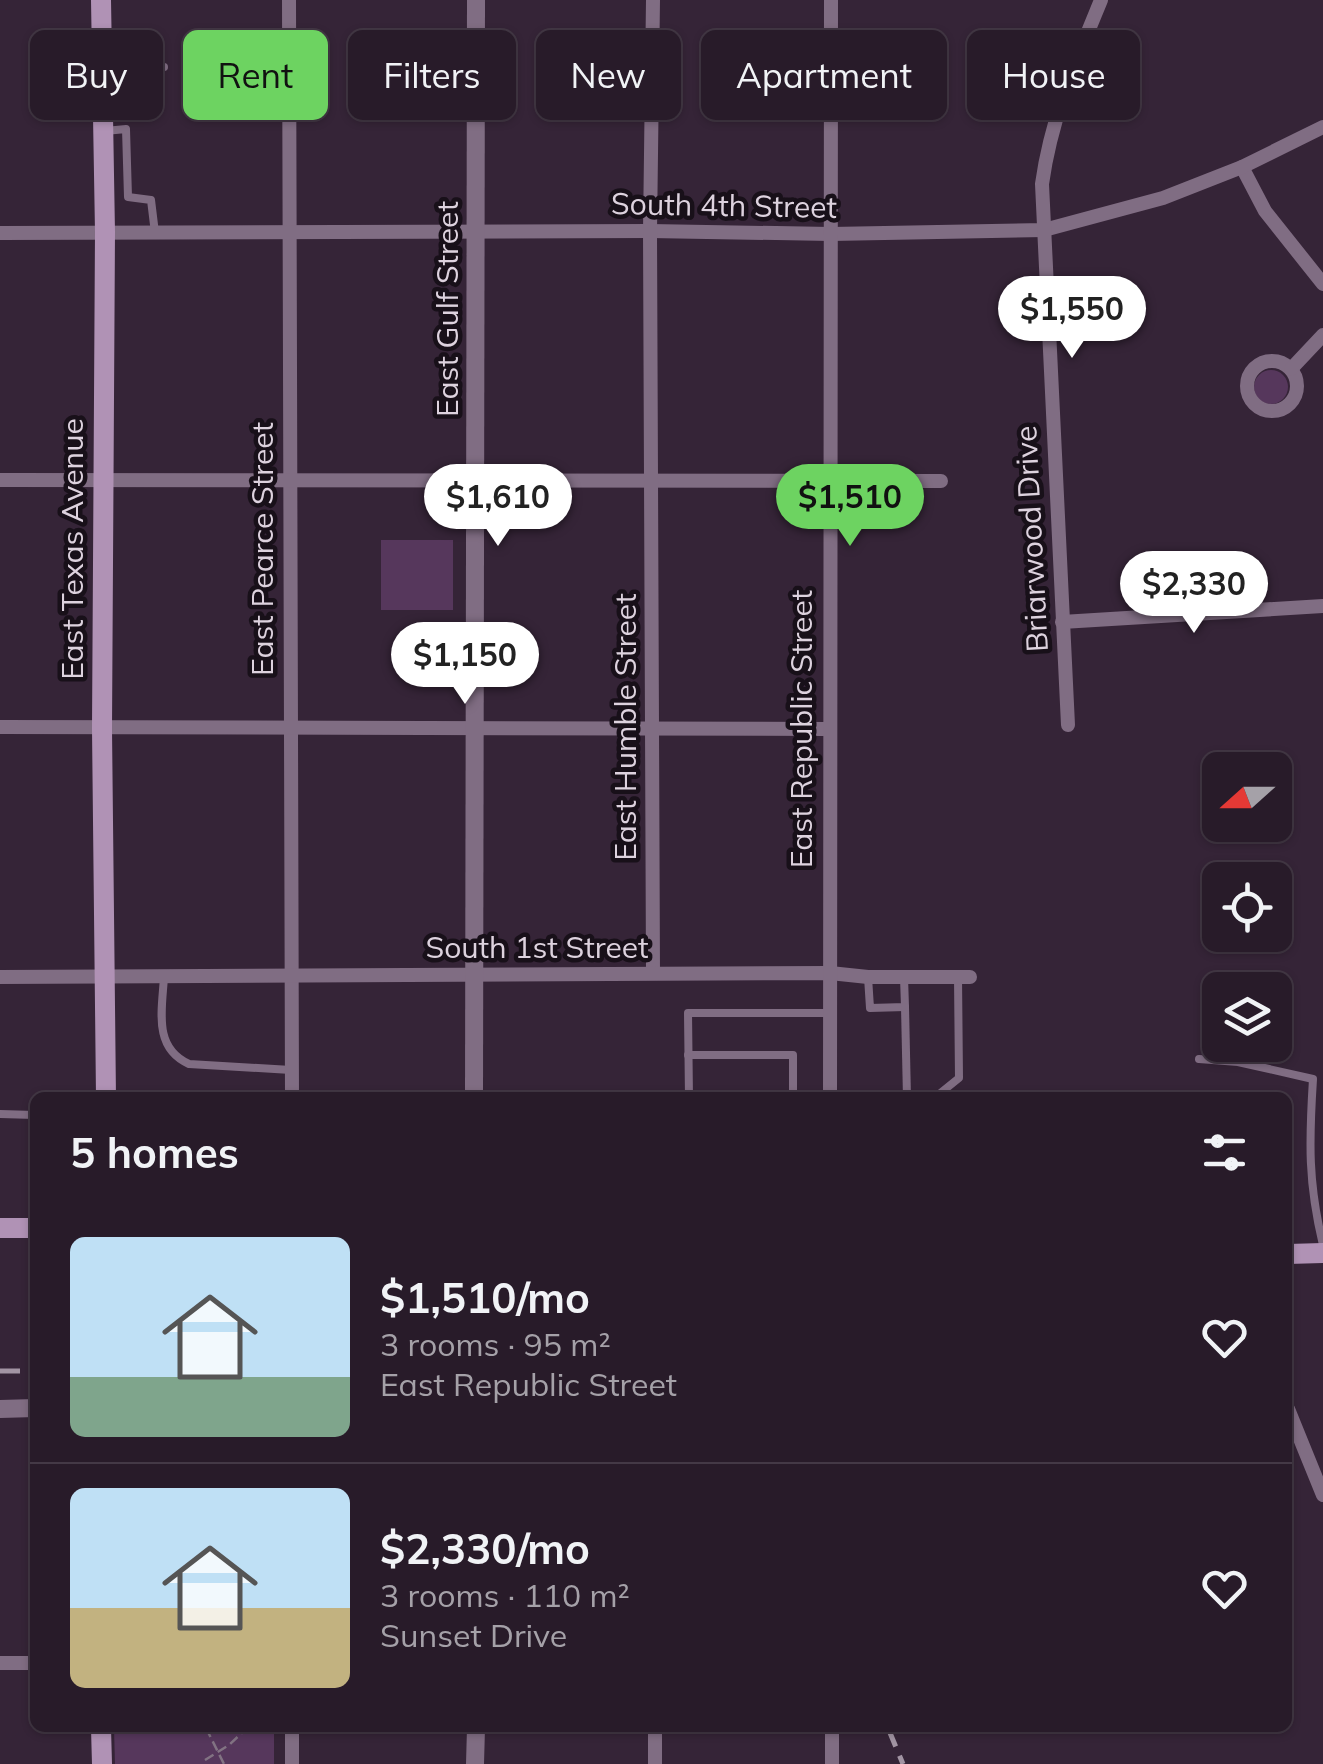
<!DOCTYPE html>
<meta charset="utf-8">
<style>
:root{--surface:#281b29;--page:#302431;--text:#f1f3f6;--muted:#a5a1a8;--line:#443946;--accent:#6dd361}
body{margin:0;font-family:Mulish,sans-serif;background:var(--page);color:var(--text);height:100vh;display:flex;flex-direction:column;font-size:38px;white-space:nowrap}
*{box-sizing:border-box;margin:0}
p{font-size:32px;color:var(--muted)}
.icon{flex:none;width:55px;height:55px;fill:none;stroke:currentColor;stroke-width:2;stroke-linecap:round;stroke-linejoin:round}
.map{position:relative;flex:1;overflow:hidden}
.drawer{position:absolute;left:30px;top:1092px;width:1262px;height:640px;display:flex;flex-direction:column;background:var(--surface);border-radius:15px;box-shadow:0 2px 8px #0004,0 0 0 2px var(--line)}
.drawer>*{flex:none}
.banner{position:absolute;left:30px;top:30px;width:1265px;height:90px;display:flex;gap:20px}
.needle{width:65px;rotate:249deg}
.tools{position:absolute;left:1202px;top:752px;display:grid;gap:20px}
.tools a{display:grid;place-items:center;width:90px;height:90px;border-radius:15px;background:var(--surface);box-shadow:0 2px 8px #0004,0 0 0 2px var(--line);font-size:50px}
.price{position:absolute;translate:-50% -85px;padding:0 22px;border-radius:35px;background:#fff;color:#222;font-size:32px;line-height:65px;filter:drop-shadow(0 2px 5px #0008)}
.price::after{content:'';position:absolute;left:50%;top:60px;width:30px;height:22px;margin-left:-15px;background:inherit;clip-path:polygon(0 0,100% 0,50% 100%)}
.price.active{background:var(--accent);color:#111}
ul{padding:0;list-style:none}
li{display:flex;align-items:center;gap:30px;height:250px;padding:0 40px}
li+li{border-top:2px solid var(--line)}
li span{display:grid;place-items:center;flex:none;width:280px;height:200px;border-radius:15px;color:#555}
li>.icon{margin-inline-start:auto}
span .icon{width:120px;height:120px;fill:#fffc;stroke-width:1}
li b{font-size:42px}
h2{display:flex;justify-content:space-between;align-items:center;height:120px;padding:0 40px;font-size:42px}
.pill{padding:0 35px;border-radius:15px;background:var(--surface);box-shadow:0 2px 8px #0004,0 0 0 2px var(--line);font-size:35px;line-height:90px}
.pill.active{background:var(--accent);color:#111}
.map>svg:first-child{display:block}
.green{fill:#56375c}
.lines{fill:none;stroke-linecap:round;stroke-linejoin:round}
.path{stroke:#827383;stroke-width:2.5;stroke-dasharray:10 5;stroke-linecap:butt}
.service{stroke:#806d83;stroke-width:8}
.minor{stroke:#806d83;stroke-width:14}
.tertiary{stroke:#806d83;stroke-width:18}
.secondary{stroke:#b092b5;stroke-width:20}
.rail{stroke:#a294a3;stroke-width:5;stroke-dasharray:20 10;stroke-linecap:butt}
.labels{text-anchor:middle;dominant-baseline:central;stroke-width:9;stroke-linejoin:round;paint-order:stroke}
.street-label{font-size:30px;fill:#ddd2de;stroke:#181019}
</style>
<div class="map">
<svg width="1323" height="1764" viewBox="0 0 1323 1764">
<rect width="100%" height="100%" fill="#352437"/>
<g class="green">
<circle cx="1271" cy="387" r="17"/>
<rect x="381" y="540" width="72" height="70"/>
<path d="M114,1728H274V1764H115Z"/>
</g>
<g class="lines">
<g class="path">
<path d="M206,1728L224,1764"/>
<path d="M205,1760L229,1745L247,1728"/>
</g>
<g class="service">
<path d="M102,68L164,67"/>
<path d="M105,131L126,129L128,197L151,200L155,233"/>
<path d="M164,977C162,1010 153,1048 189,1064L291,1070"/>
<path d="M868,977L870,1008L905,1007L904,977"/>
<path d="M905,1007L907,1098"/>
<path d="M688,1055H793V1098"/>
<path d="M1199,1059L1238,1062L1313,1079C1309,1142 1308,1183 1323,1245"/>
<path d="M907,1096L938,1095L959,1078L958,977"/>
<path d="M689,1098L688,1013H829"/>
<path d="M0,1114L35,1115"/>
</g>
<g class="minor">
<path d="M289,0L292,1098"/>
<path d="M1242,167L1265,211L1323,284"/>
<path d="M0,233L650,231L831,234L1044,230L1163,198L1242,167L1323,127"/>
<circle cx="1272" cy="386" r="25"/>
<path d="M1291,369L1323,335"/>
<path d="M0,480L941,481"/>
<path d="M1062,622L1323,606"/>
<path d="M1068,725L1042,184C1051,118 1076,61 1101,0"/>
<path d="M0,727L828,729"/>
<path d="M653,973L650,231L653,0"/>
<path d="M0,977L830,973L868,977H970"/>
<path d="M830,1098L831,0"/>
<path d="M1288,1409L1323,1495"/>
<path d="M0,1663H35"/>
<path d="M292,1728V1764"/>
<path d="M655,1728V1764"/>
<path d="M832,1728V1764"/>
</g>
<g class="tertiary">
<path d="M474,1098L476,0"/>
<path d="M0,1409L35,1408"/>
<path d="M475,1764L476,1728"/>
</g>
<g class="secondary">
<path d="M101,0L105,232L102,729L106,1098"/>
<path d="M0,1228H35"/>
<path d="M1288,1254L1323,1253"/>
<path d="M101,1728L102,1764"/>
</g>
<g class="rail">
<path d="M0,1371H35"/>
<path d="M888,1728L903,1764"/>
</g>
</g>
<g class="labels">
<g class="street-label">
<text transform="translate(724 205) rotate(1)">South 4th Street</text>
<text transform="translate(447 309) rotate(-90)">East Gulf Street</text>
<text transform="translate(1031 539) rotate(-93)">Briarwood Drive</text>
<text transform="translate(72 549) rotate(-90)">East Texas Avenue</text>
<text transform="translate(262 549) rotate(-90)">East Pearce Street</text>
<text transform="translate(625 727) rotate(-90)">East Humble Street</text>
<text transform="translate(801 729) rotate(-90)">East Republic Street</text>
<text x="537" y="947">South 1st Street</text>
</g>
</g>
</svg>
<div class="tools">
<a><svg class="needle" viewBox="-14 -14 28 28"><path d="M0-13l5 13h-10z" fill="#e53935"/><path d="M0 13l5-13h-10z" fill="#a5a1a8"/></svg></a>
<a><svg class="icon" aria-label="locate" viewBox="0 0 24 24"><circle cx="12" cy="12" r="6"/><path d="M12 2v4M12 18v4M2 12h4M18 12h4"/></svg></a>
<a><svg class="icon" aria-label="layers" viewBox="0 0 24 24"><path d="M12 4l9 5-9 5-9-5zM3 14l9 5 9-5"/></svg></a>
</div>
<b class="price" style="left:1072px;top:361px">$1,550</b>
<b class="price" style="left:498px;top:549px">$1,610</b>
<b class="price active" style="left:850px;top:549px">$1,510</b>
<b class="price" style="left:1194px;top:636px">$2,330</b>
<b class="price" style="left:465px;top:707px">$1,150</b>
<div class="banner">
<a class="pill">Buy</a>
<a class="pill active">Rent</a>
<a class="pill">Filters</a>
<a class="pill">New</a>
<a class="pill">Apartment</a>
<a class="pill">House</a>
</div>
<section class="drawer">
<h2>5 homes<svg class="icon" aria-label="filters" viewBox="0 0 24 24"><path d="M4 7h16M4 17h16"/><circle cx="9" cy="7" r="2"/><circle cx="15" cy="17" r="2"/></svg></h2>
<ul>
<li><span style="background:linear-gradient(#bfe0f5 70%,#7fa58c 0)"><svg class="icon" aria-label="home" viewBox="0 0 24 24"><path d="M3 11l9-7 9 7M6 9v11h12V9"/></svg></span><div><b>$1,510/mo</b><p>3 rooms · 95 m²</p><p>East Republic Street</p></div><svg class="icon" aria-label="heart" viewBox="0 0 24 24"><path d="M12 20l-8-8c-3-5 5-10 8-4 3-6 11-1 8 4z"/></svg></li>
<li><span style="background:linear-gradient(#bfe0f5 60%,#c2b280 0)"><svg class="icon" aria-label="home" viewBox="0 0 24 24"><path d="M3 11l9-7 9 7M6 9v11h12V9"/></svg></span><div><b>$2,330/mo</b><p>3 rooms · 110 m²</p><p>Sunset Drive</p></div><svg class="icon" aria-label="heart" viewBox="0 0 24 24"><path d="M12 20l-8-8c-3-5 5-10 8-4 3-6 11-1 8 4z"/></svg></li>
</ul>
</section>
</div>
